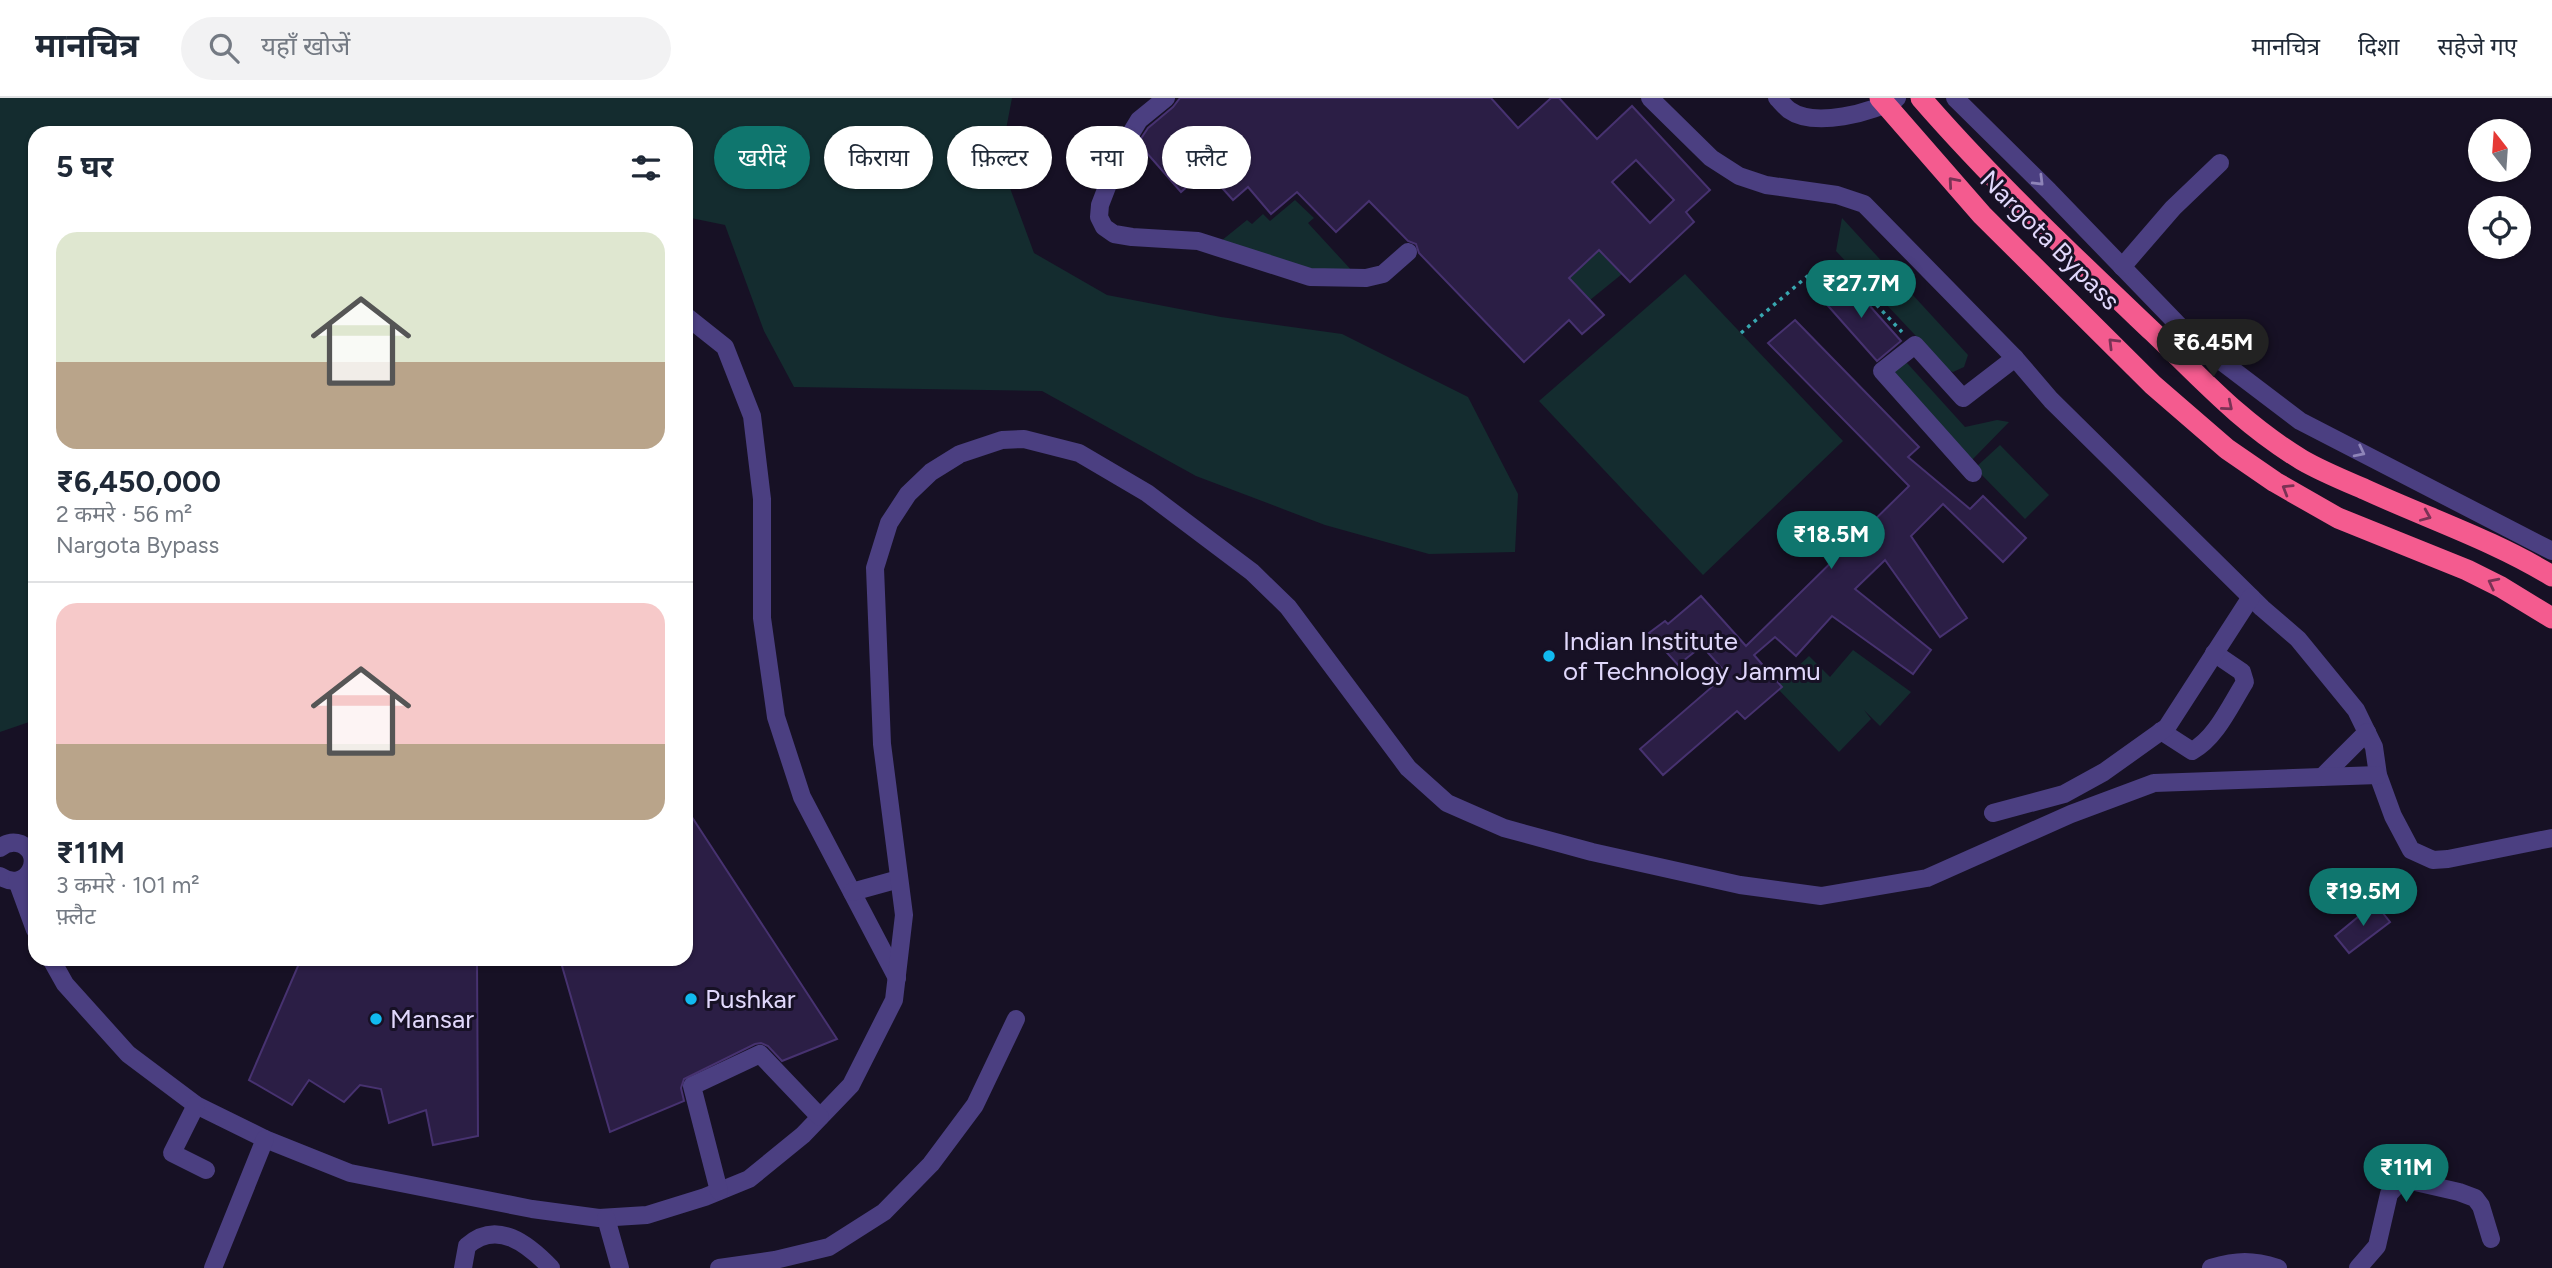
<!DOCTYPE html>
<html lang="hi">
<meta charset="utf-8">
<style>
:root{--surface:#fff;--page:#f2f2f3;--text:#1f2937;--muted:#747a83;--line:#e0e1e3;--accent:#0f766e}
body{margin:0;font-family:Figtree,"Noto Sans Devanagari",sans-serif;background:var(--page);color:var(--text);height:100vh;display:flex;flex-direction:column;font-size:26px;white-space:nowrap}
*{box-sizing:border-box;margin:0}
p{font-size:23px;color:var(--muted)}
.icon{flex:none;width:38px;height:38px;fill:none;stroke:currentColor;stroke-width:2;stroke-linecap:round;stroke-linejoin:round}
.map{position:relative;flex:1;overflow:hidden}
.sheet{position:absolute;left:28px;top:28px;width:665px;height:840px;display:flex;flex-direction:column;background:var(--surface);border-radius:21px;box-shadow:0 2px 5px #0004}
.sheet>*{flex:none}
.guide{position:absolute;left:714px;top:28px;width:665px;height:63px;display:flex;gap:14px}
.needle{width:46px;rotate:343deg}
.tools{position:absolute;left:2468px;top:21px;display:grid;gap:14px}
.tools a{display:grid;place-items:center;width:63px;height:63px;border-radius:50%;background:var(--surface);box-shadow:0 2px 5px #0004;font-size:35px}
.price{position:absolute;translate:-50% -60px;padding:0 16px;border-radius:24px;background:var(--accent);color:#fff;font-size:23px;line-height:46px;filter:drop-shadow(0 2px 4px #0008)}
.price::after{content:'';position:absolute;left:50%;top:42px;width:21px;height:16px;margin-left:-10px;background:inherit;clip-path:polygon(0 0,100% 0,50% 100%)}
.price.selected{background:#222;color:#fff}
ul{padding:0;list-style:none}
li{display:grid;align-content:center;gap:14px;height:371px;padding:0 28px}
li+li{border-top:2px solid var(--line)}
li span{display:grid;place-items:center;height:217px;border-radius:21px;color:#555}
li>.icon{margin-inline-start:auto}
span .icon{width:126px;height:126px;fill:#fffc;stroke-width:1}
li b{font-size:30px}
h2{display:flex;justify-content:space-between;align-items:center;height:84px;padding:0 28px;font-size:30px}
.chip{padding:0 24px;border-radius:32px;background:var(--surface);box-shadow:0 2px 5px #0004;font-size:24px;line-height:63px}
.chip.selected{background:var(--accent);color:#fff}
header{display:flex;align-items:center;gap:42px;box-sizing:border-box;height:98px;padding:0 35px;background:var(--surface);border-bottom:2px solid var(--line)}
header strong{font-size:33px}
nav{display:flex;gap:38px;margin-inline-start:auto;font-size:24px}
.search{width:490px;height:63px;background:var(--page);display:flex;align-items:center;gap:18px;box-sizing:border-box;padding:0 24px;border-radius:38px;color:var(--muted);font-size:26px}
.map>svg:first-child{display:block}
.green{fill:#142c2f}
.building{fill:#2b1e45;stroke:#473270;stroke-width:2;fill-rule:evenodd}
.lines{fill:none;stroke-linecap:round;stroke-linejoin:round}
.path{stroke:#38a7b0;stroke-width:3.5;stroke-dasharray:3.5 5;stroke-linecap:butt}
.minor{stroke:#4b3f81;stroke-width:18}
.highway{stroke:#f45b8f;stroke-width:21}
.oneway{stroke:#8e84b8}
.oneway2{stroke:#7a3255}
.poi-dot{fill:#11baef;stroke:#171125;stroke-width:2.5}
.labels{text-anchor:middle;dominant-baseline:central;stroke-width:6;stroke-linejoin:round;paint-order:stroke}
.street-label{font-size:26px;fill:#e1d8fc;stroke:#171125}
.poi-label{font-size:26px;fill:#e1d8fc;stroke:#171125;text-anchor:start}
</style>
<header>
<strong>मानचित्र</strong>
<div class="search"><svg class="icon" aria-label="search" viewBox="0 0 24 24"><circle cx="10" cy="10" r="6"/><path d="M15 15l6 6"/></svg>यहाँ खोजें</div>
<nav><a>मानचित्र</a><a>दिशा</a><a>सहेजे गए</a></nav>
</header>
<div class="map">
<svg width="2552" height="1170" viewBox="0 0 2552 1170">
<rect width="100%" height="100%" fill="#171125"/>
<g class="green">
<path d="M0,0H1012L1000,63L1034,155L1107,197L1221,219L1342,236L1468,299L1518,396L1515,454L1429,456L1325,427L1196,378L1042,293L794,289L764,233L725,127L686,119V35H35V622L0,634Z"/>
<path d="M1295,102L1314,120L1308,125L1354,175L1313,173L1221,143L1247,122L1252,126L1263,116L1270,123Z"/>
<path d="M1842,120L1968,257L1964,269L1953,274L1948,272L1836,153Z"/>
<path d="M1599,152L1622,176L1590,202L1569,180Z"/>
<path d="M1685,176L1843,343L1703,477L1539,303Z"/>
<path d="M1907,265L1965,329L1997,322L2009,324L1970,364L1893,273L1896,268Z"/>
<path d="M2000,347L2049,397L2025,421L1975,370Z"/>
<path d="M1853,552L1911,594L1880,628L1864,612L1871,621L1839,654L1776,589L1809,558L1830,579Z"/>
</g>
<g class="building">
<path d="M1180,0H1491L1518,30L1551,0H1559L1597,41L1632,8L1710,92L1686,114L1694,124L1630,184L1599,152L1569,180L1604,217L1582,236L1569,222L1524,264L1419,155L1416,146L1408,143L1369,103L1336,134L1297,94L1271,116L1248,89L1233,102L1206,72L1181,94L1138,45L1148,30L1173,9ZM1636,62L1674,102L1650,125L1612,84Z"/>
<path d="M1845,180L1901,243L1877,263L1822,201Z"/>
<path d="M1795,222L1919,349L1908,359L1970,411L1983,398L2026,440L2003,464L1943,406L1911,438L1967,520L1940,539L1885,462L1855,491L1931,552L1913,576L1832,518L1796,558L1775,539L1754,557L1782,589L1745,621L1737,613L1663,677L1640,651L1727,576L1702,548L1678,567L1649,535L1665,523L1668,526L1701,498L1746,548L1909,388L1768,245Z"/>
<path d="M686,710L837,941L782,963L768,948L761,945L755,946L684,981L681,990L684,1003L610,1034L560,861H686Z"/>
<path d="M2375,805L2390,824L2349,855L2335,838Z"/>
<path d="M301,861H477L478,1038L433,1047L426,1012L389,1025L381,991L360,987L344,1004L309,982L292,1007L249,982Z"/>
</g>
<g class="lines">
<path class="path" d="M1741,235L1817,170L1832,164L1839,167L1902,234"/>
<g class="minor">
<path d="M1166,0L1139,22L1122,50L1100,107L1099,119L1104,129L1114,136L1132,139L1198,143L1310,179L1366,180L1383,176L1408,154"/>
<path d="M1650,0L1711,60L1739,78L1766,87L1837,97L1864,106L2015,260L2051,302L2262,510L2298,541L2356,612L2374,649L2378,677L2393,718L2411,752L2433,762L2448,761L2552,740"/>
<path d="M1777,0C1781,4 1785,9 1789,12C1814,30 1873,15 1897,0"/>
<path d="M1955,0L2049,93L2192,241L2300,323L2552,453"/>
<path d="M2122,169L2173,110L2220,65"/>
<path d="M686,218L725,249L752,318L762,401V520L776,619L802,699L897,880"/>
<path d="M1973,375L1882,273L1915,247L1963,300L2015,260"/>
<path d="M2161,633L2192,653C2216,640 2230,608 2245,584L2242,574L2214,555"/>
<path d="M2322,679L2367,634"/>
<path d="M1993,715L2064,696L2104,674L2167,629L2251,499"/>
<path d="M0,750C6,745 13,743 21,746C46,757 27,796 0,778"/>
<path d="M17,783L35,832"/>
<path d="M852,794L899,781"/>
<path d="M51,861L65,886L128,956L196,1007L265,1041L350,1075L532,1111L599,1120L647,1117L705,1099L749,1081L803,1037L851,987L894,902L904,817L882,646L875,470L889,425L908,396L931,374L960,356L1002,342L1024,341L1079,355L1147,395L1252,474L1288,509L1408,670L1447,705L1504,730L1592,754L1740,787L1821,798L1927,780L2071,716L2154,685L2378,677"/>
<path d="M196,1007L172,1055L206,1072"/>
<path d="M719,1093L692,988L760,956L820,1019"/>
<path d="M606,1120L620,1170"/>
<path d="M213,1170L265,1041"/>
<path d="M463,1170L467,1148C497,1121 528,1146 551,1170"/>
<path d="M719,1170L775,1162L829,1149L884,1114L931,1066L975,1007L1016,921"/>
<path d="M2211,1170C2238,1162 2252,1162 2278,1170"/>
<path d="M2358,1170L2377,1148L2389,1096L2398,1086L2411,1083L2459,1094L2475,1100L2481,1108L2491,1141"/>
</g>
<g class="highway">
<path d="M1880,0L1982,117L2153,287L2227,351L2275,384L2338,420L2467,472L2501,489L2552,520"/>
<path d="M1921,0C1993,83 2073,158 2153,234C2203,282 2241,325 2302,362C2321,373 2343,382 2364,391C2427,420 2493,442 2552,478"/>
</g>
</g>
<defs><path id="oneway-chevron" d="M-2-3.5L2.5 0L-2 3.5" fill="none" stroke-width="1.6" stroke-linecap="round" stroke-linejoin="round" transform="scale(1.75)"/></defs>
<g class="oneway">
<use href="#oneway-chevron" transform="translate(2039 83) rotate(45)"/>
<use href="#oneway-chevron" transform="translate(2360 354) rotate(27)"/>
</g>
<g class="oneway2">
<use href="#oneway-chevron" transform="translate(1953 84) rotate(-131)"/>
<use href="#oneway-chevron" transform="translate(2113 245) rotate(-135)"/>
<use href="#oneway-chevron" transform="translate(2228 308) rotate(40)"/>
<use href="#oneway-chevron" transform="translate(2287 391) rotate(-149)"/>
<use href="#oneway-chevron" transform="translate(2426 418) rotate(23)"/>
<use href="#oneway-chevron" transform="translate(2493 485) rotate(-153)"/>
</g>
<g class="poi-dot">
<circle cx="1549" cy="558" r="7"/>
<circle cx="691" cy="901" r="7"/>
<circle cx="376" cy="921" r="7"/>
</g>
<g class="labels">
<g class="street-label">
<text transform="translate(2050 142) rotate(45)">Nargota Bypass</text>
</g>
<g class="poi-label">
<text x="1563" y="543">Indian Institute<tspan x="1563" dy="30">of Technology Jammu</tspan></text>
<text x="705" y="901">Pushkar</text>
<text x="390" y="921">Mansar</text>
</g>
</g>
</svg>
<div class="tools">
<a><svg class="needle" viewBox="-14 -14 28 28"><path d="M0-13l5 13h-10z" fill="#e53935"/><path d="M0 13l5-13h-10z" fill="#747a83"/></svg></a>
<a><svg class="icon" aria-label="locate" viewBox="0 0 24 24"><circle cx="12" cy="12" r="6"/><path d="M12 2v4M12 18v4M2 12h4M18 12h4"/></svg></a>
</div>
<b class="price" style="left:1861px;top:222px">₹27.7M</b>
<b class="price selected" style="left:2213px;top:281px">₹6.45M</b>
<b class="price" style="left:1831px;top:473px">₹18.5M</b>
<b class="price" style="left:2363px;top:830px">₹19.5M</b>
<b class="price" style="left:2406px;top:1106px">₹11M</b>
<div class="guide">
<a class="chip selected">खरीदें</a>
<a class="chip">किराया</a>
<a class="chip">फ़िल्टर</a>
<a class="chip">नया</a>
<a class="chip">फ़्लैट</a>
</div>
<section class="sheet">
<h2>5 घर<svg class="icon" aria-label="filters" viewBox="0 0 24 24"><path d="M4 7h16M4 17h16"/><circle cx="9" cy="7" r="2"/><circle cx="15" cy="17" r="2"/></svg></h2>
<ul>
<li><span style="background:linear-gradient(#dfe7d0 60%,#b9a48a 0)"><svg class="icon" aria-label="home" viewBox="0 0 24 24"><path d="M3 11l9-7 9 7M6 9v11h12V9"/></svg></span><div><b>₹6,450,000</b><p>2 कमरे · 56 m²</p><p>Nargota Bypass</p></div></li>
<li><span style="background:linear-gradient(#f6c9c9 65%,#b9a48a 0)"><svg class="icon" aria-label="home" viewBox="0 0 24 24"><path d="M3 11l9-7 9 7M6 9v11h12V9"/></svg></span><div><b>₹11M</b><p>3 कमरे · 101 m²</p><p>फ़्लैट</p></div></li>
</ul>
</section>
</div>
